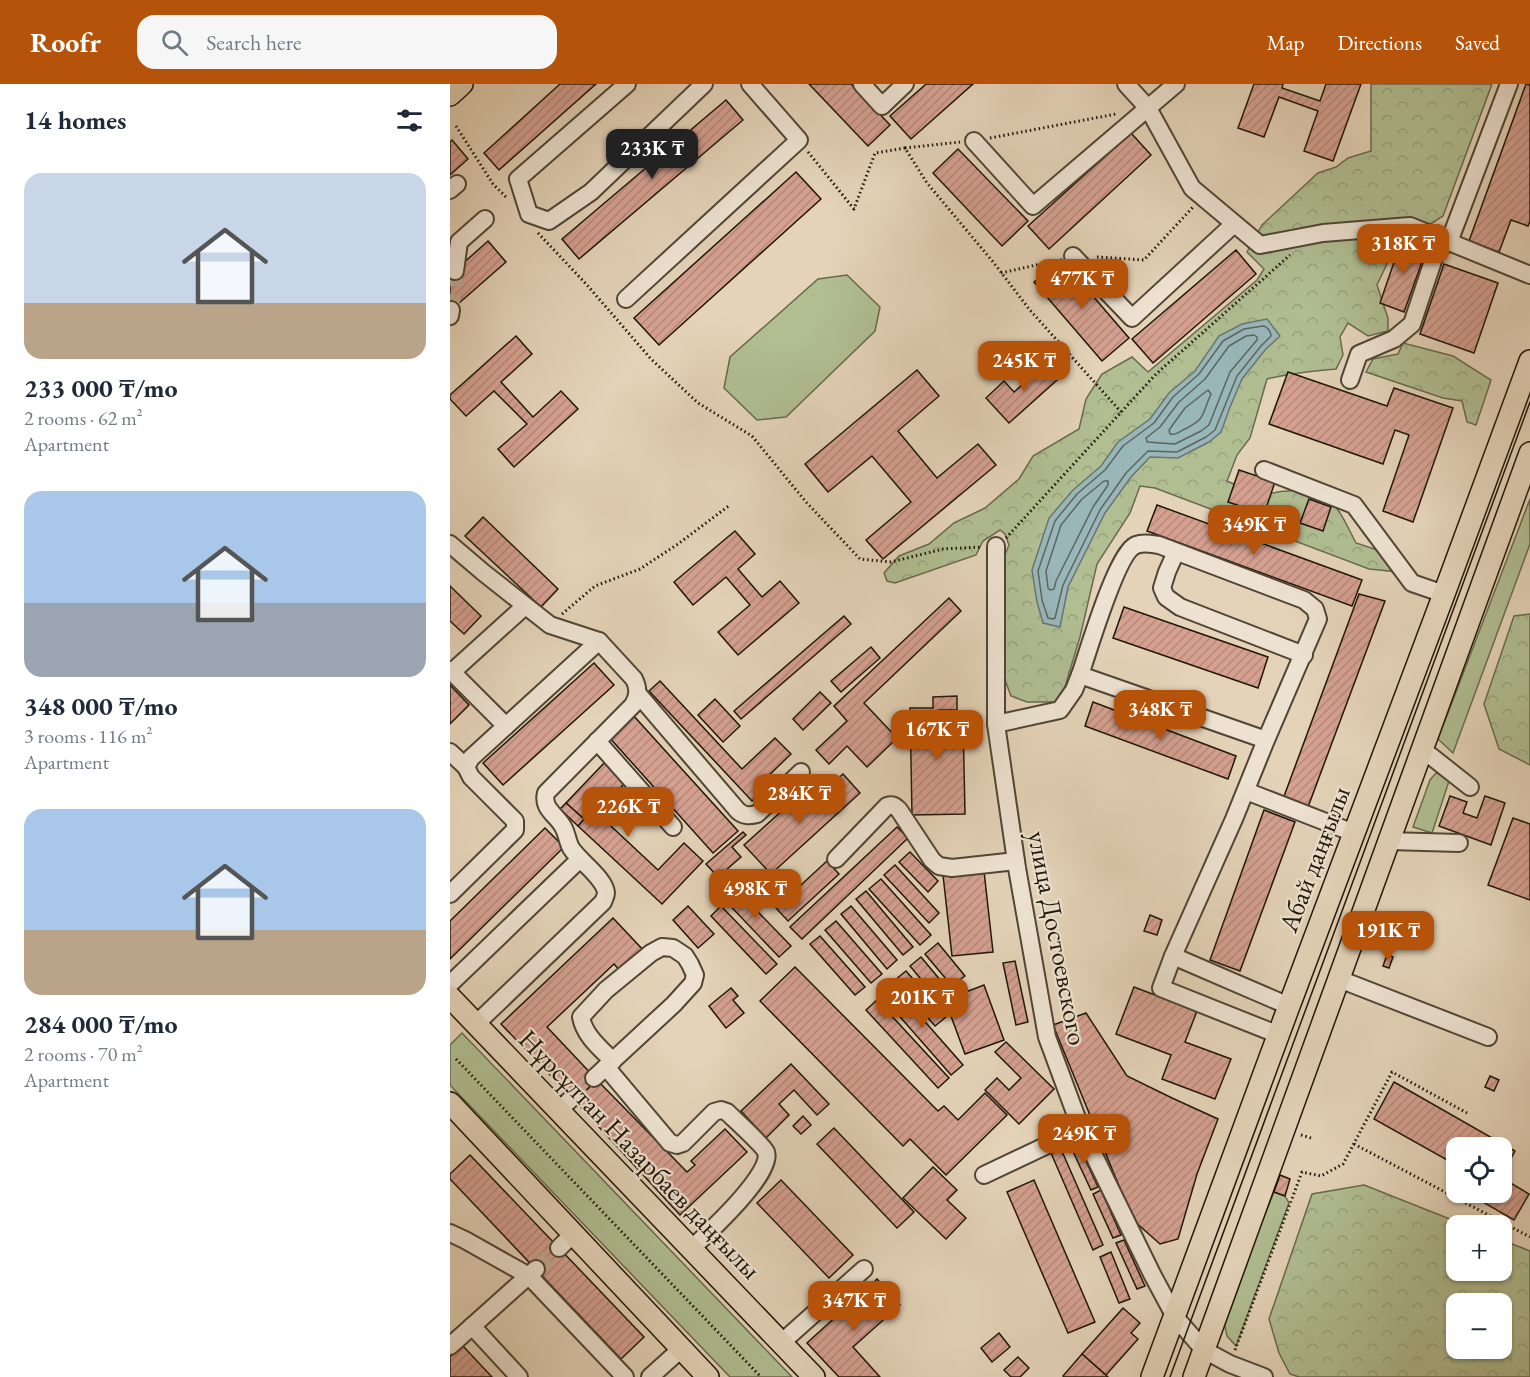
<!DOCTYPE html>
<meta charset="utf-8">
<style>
:root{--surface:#fff;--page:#f6f6f7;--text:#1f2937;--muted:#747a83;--accent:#b45309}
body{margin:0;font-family:"EB Garamond",serif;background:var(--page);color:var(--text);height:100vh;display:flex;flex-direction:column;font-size:22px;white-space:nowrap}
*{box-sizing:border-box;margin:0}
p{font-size:20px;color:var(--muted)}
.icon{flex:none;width:33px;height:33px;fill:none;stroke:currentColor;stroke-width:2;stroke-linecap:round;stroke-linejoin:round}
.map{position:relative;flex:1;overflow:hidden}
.sheet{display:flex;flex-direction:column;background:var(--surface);width:450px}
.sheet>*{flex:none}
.controls{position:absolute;left:996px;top:1053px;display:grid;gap:12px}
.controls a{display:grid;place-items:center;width:66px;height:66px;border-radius:12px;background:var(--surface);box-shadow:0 2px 4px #0004;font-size:30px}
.price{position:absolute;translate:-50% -51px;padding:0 14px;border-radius:12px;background:var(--accent);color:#fff;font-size:20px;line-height:39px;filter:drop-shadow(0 2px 3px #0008)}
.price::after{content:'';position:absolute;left:50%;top:36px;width:18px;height:14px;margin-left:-9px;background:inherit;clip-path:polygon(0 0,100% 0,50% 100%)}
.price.active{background:#222;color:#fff}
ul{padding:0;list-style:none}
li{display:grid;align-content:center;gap:12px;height:318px;padding:0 24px}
li span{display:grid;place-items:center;height:186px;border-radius:18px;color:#555}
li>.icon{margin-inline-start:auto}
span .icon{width:108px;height:108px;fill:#fffc;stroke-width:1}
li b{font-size:26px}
h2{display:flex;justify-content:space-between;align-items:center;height:72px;padding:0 24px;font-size:26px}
header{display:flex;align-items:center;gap:36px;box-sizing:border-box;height:84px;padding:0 30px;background:var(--accent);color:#fff}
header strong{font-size:28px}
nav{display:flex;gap:33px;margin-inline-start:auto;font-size:21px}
.search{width:420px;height:54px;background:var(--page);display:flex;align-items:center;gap:15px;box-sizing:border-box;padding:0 21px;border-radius:18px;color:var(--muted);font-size:22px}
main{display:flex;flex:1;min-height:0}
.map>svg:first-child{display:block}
.grass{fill:#b0be92;stroke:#686a4e;stroke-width:1.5}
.forest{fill:url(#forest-crowns);stroke:#686a4e;stroke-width:1.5;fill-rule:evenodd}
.water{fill:#99b6b8;stroke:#687672;stroke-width:1.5}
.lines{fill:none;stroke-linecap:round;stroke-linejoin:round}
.shore{stroke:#5c6660;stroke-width:1.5}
.building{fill:url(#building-hatch);stroke:#1f1609;stroke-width:1.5}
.minor-tunnel{stroke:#bdad95;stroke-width:16;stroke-dasharray:16 8;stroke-linecap:butt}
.minor-casing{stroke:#504535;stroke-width:20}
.major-casing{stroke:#1f1609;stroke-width:24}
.path{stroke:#1f1609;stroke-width:3;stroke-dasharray:1.5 3;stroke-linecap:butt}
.minor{stroke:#ede2d1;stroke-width:16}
.major{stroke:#e4d3b8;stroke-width:21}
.tram{stroke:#1f1609;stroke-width:1.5}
.labels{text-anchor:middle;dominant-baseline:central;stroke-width:4.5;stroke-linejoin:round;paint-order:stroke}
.street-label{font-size:27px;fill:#1f1609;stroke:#ede2d1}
</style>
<header>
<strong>Roofr</strong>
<div class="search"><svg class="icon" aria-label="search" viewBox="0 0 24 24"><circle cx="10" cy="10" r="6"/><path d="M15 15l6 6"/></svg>Search here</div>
<nav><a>Map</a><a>Directions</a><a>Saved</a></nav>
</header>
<main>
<section class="sheet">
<h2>14 homes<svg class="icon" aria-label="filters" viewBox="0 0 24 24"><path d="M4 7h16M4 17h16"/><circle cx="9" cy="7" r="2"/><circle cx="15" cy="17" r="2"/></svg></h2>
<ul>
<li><span style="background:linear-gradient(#c9d6e8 70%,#b9a48a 0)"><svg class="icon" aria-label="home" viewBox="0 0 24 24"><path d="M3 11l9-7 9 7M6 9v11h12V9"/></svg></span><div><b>233 000 ₸/mo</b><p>2 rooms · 62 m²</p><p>Apartment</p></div></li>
<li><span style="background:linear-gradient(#a9c7e8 60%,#9aa5b1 0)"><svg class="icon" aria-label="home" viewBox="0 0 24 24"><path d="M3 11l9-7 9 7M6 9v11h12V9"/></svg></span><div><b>348 000 ₸/mo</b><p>3 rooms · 116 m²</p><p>Apartment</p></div></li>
<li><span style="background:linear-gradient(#a9c7e8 65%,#b9a48a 0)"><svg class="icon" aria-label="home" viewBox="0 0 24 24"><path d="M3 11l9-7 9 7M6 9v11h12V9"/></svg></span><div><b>284 000 ₸/mo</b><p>2 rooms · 70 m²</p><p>Apartment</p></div></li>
</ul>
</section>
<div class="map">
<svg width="1080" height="1293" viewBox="0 0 1080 1293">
<defs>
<pattern id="forest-crowns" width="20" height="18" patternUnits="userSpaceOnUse" patternTransform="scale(1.5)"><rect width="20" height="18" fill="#b0be92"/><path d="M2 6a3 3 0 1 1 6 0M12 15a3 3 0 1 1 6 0" fill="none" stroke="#97a37d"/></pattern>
<pattern id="building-hatch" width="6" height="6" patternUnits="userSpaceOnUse" patternTransform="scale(1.5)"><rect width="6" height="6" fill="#d5a090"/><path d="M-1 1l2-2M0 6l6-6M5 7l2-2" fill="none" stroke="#b6897b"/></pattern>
</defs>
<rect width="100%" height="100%" fill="#e4d3b8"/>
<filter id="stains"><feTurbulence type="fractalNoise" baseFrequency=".00333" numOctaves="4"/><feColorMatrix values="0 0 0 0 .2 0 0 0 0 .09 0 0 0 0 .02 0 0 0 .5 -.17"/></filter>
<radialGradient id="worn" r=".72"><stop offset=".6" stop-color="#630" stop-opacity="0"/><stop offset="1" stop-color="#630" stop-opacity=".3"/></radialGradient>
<g class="grass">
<path d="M397,191L430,223L425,247L336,333L307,336L274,304L280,273L368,195Z"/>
<path d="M1080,415V460L1003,669L988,655Z"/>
<path d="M986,689L1000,694L982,749L963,743L980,696Z"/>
<path d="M12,949L342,1293H280L0,1001V961Z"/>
<path d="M824,1108L835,1112L839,1119L786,1262L777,1252L774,1239L794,1182Z"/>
</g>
<g class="forest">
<path d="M921,0H1042L993,132L979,141L952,148L927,201L938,234V247L918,252L898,239L890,253L893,271L886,285C863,287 840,289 817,295L800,354L787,371L777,397L811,412C835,404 864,404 884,421C891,427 901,450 906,459L930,467L949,488L919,485L705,404L690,402L680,429L647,480L630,553L614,606L607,618H577L561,612L555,596L554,473L559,461L555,450L550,446L533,457L526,471L445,499L437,497L434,489L449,472L479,460L504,439L535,424L569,395L583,372L629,345L636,315L652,290L682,273L698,288L807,196L814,185L797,168L812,141L868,89L886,83L898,74L921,67Z"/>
<path d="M953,259L1003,272L1041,296L1026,341L1017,338L1012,317L993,314L916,288L923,275L948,270Z"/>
<path d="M1080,530V681L1049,665L1034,620L1064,532Z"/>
<path d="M914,1101L1015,1141L1006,1142V1186H1052V1156L1080,1167V1293H849L840,1290L829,1269L819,1235L862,1110ZM1006,1220H1052V1264H1006Z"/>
</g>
<path class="water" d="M817,235L830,252L815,266L792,295L780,323L771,348L759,358L728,374L700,373L681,393L655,429L618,503L610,543L593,539L587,518L582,486L599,434L623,406L651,382L668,358L700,335L719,309L745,287L769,252L792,240Z"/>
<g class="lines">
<g class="shore">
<path d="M813,242C817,242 821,248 821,252L811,262L787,292L765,346L756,353L727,368L698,367L676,389L650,426L613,501L605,534L603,535L598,534L592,516L588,487L605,437L627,410L655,386L673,362L704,339L723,313L749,290L773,257L794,245Z"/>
<path d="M804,251L807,253V256L780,288L759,341L751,347L725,360L697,358L696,354L710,343L729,318L755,295L779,262L796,252Z"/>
<path d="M758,306L761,310C751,332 757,334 733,346C728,349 725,351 720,350L719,346L735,324Z"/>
<path d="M654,397H658V401L643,423L606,497L604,505L600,506L598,504L596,487L611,441L632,415Z"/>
</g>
</g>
<g class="building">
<path d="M110,0H146L49,86L34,69Z"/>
<path d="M359,0H401L440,41L418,62Z"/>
<path d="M476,0H523L461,55L440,32Z"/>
<path d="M804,0H833L832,4L870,17L876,0H911L883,77L854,67L868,27L829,13L814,53L788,44Z"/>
<path d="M1076,0L1080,1V137L1078,142L1061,136L1049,168L1019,157Z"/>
<path d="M276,16L293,36L129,175L112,155Z"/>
<path d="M681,49L701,71L599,165L578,142Z"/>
<path d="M2,56L18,75L0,91V58Z"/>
<path d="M508,65L578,137L552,162L483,89Z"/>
<path d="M346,88L371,115L209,261L184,234Z"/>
<path d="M952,155L977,164L954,228L930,219Z"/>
<path d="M38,157L56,178L0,227V191Z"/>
<path d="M786,166L806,190L703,279L682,255Z"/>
<path d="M611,175L679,254L652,277L584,198Z"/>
<path d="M994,180L1048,199L1024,269L970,250Z"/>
<path d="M66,252L82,270L51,298L83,333L111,307L128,325L64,383L48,365L77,340L44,307L16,332L0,315V311Z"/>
<path d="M602,275L615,289L559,339L536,314L554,297L564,308Z"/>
<path d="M467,286L489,312L448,347L487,394L528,360L546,381L433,475L416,456L461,418L422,372L378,408L355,380Z"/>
<path d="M838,288L937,322L944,304L1003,324L963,438L933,427L959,351L945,346L933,380L819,340Z"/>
<path d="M789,386L825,398L814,430L778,418Z"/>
<path d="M859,415L881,423L873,447L850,439Z"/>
<path d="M707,421L912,496L902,522L697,447Z"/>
<path d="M33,433L108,505L91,523L15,452Z"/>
<path d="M285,447L305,470L288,485L312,513L330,497L349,519L288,571L268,548L300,521L276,493L243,521L224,498Z"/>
<path d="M0,502L31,532L14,550L0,537Z"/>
<path d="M909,510L935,517L858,723L833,715Z"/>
<path d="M499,514L511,527L414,619L447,654L417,683L397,662L379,680L366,666L397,637L384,622Z"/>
<path d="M674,523L818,573L808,604L663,554Z"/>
<path d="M394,532L401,540L291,635L284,627Z"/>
<path d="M421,563L430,574L391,608L381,597Z"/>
<path d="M144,579L164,601L53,701L33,679Z"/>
<path d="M210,597L292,685L325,654L341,670L311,699L316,704L302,717L199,607Z"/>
<path d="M0,601L19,621L0,640Z"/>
<path d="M370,608L381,619L353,646L343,635Z"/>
<path d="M507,612V626H488V637L513,636L515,730L462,731L460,624H483V613Z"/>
<path d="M265,615L290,642L273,658L248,631Z"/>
<path d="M643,618L786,672L778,695L635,642Z"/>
<path d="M182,630L288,747L263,769L158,652Z"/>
<path d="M156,677L177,697L147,729L208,786L234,759L253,777L212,820L128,742L134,735L116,719Z"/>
<path d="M393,690L410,709L321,790L294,761L344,716L353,726Z"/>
<path d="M1000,712L1017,718L1013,729L1027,734L1035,712L1055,719L1041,761L989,742Z"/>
<path d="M116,719L134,735L128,742L110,725Z"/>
<path d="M814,726L845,738L790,887L760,876Z"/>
<path d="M1063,734L1080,740V816L1038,801Z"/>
<path d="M447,743L458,754L352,855L340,843Z"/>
<path d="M95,744L114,763L0,875V837Z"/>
<path d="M293,748L296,751L282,763L291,773L268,793L256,780Z"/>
<path d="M460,768L488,797L478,808L449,778Z"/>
<path d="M377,777L389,790L338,837L326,824Z"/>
<path d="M445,781L489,829L479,839L434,791Z"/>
<path d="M534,787L543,868L502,872L493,791Z"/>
<path d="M431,795L481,851L470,861L419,805Z"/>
<path d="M281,800L341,862L329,873L269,810Z"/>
<path d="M416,807L463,863L453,871L406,815Z"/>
<path d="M238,822L264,850L248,864L223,836Z"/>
<path d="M271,822L327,880L316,890L261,832Z"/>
<path d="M401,822L447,876L437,885L391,830Z"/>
<path d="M700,831L712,836L707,851L694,847Z"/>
<path d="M163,834L196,869L173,890L164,880L97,943L147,996L125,1017L51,940Z"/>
<path d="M386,837L432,890L421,899L375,846Z"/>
<path d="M370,852L415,903L405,911L360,860Z"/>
<path d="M488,859L515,892L502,902L475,870Z"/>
<path d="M937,871L943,873L939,884L933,882Z"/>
<path d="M471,873L496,903L485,912L460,882Z"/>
<path d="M565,877L578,938L566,941L553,879Z"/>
<path d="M345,883L488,1027L494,1022L508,1036L535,1009L557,1031L496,1091L460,1055L453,1062L310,917Z"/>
<path d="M456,887L496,933L485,942L445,896Z"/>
<path d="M442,900L513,981L501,991L430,910Z"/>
<path d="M534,901L554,956L515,970L495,916Z"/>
<path d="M684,903L747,927L735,958L781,975L765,1015L712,995L721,971L666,950Z"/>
<path d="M281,904L288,912L283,916L294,929L276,944L259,922Z"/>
<path d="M427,916L499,994L488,1004L416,926Z"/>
<path d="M636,929L677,992L722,1014L768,1035L747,1090L728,1155L710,1160L683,1136L603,941Z"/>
<path d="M556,958L604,1005L569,1040L535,1006L547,994L559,1006L571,994L545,968Z"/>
<path d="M341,980L379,1020L367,1031L344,1006L329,1020L339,1031L316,1054L291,1027Z"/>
<path d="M1040,992L1049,996L1044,1007L1035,1003Z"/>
<path d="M147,996L237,1088L245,1081L241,1077L275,1045L297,1068L230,1131L125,1017Z"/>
<path d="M944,998L1065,1067L1052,1091V1064H1006V1081L924,1035Z"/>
<path d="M353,1032L361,1041L351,1050L343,1042Z"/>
<path d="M384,1044L464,1128L447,1144L367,1060Z"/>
<path d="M626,1056L648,1103L641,1106L619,1059Z"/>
<path d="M611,1065L653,1161L643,1166L601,1069Z"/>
<path d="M20,1071L194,1253L171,1275L0,1095V1090Z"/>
<path d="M483,1083L507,1106L497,1116L516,1134L496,1155L453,1114Z"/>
<path d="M830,1091L840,1095L835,1112L824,1108Z"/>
<path d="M1052,1094L1079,1110L1064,1136L1031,1117L1035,1108H1052Z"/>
<path d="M331,1096L403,1171L379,1194L307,1119Z"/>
<path d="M584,1096L645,1238L618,1249L557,1108Z"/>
<path d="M651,1106L671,1151L663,1154L643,1110Z"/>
<path d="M674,1156L695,1202L687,1205L666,1159Z"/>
<path d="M661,1168L680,1215L669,1219L650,1173Z"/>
<path d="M427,1195L450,1221L403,1263L430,1293H389L357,1259Z"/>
<path d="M673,1224L690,1239L681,1249L688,1255L656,1291L632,1270Z"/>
<path d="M549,1249L560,1263L542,1278L531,1264Z"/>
<path d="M12,1261L42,1293H0V1273Z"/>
<path d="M632,1270L658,1293H614L613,1292Z"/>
<path d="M568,1273L579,1284L570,1293H561L554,1286Z"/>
</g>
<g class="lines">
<g class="minor-tunnel">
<path d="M1,226L5,187"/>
<path d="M122,1014L144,994"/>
<path d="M86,1185L109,1164"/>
</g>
<defs>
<g id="minor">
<path d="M177,0L68,95L79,130L99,137L141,108L254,0"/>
<path d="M412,0L432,22L455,0"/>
<path d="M676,0L698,24L742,104L810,161L873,149L960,142L1080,191"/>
<path d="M524,57L583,122L726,0"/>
<path d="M0,106L7,100"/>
<path d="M623,172L682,234L784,140"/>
<path d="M5,187L9,158L35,135"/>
<path d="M176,215L349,56L300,0"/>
<path d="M0,232L1,226"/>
<path d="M900,296L909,270L944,255L962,240L987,165L999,158L1059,0"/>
<path d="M814,386L904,421L962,499L994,510"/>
<path d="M0,460L34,489L100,541L149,557L184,595C189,605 188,612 183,621L96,709C92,724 105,730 112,741C117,748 117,757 121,764C129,777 155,794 156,809C156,812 154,815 153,818L26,940"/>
<path d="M546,462V640L567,784L597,953L631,1045L702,1190L725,1233L754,1266L780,1280L814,1293"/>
<path d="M726,468L717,488L712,504L716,513L730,523L854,571"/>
<path d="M0,586L56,642L149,557"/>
<path d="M2,588L75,522"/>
<path d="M188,610L288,727C294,732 299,732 307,730L351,688"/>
<path d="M546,640L610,626L624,606L630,591"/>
<path d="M816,656L630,591C638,568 667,468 686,461C694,458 701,460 709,461L854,516L865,525L868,535L816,656L784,735L723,872L839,922"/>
<path d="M147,657L223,743"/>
<path d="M972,665L1020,703"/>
<path d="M0,668L16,683"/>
<path d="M796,707L904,749"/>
<path d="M939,757L1009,759"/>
<path d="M386,775L437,722C443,720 445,722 449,726L482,776L489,782L502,784L566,777"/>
<path d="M0,810L65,746V737L21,693L16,683L21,674L56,642"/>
<path d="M723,872L711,904L829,951"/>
<path d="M889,895L1038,953"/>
<path d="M0,900L130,775"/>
<path d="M156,983L220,1059L227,1061L233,1059L264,1028L271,1026L277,1028C284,1035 313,1061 316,1068C324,1089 257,1150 241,1165"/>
<path d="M144,994L224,920L243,899L245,891L240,880L235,872L223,864L212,863L201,869L156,906L131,933C134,951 150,964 163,977"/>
<path d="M108,1027L122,1014"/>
<path d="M534,1091L631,1045"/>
<path d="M0,1149L15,1156L79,1192L175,1293"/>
<path d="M109,1164L123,1150"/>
<path d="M22,1242L69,1293"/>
<path d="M331,1259L414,1185"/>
<path d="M0,1262L86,1185"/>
<path d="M200,1293L231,1265"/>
</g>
<g id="major">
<path d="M0,11L12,0"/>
<path d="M0,913L364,1293"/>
<path d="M0,1019L258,1293"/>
<path d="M702,1293L839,922L994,510L1080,277"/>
<path d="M744,1293L1080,369"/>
</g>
</defs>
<use href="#minor" class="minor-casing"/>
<use href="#major" class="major-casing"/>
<g class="path">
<path d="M6,42L43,100L58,115"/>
<path d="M540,54L666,30"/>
<path d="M455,64L510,58"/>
<path d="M358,68L404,125L425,69L455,64L477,99L544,179L579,225L671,328"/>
<path d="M88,149L137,201L201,275L248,319L302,352L356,418L410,475L441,478L493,465L532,463"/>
<path d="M647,173L694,176L743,123"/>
<path d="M551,189L608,176"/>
<path d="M556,454L706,290L840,171"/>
<path d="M112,530L145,502L190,485L228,460L280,421"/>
<path d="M6,975L311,1293"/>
<path d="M851,1051L861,1054"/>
<path d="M904,1060L1080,1153"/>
<path d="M785,1266L852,1088L871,1092L893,1080L942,988L1017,1029"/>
</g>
<use href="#minor" class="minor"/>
<use href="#major" class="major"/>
<path class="tram" d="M720,1293L1080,318"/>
</g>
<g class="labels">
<g class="street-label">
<text transform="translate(864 775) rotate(-69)">Абай даңғылы</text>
<text transform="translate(608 854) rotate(79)">улица Достоевского</text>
<text transform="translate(190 1070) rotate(46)">Нұрсұлтан Назарбаев даңғылы</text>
</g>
</g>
<rect width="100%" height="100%" filter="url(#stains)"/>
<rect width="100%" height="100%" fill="url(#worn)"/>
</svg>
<div class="controls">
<a><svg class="icon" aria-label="locate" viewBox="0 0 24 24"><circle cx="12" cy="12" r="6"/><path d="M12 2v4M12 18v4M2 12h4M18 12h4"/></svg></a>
<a>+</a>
<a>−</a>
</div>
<b class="price active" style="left:202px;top:96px">233K ₸</b>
<b class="price" style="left:953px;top:191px">318K ₸</b>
<b class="price" style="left:632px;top:226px">477K ₸</b>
<b class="price" style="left:574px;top:308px">245K ₸</b>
<b class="price" style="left:804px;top:472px">349K ₸</b>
<b class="price" style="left:710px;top:657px">348K ₸</b>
<b class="price" style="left:487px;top:677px">167K ₸</b>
<b class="price" style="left:349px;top:741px">284K ₸</b>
<b class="price" style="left:178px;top:754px">226K ₸</b>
<b class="price" style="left:305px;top:836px">498K ₸</b>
<b class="price" style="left:938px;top:878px">191K ₸</b>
<b class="price" style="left:472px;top:945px">201K ₸</b>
<b class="price" style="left:634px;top:1081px">249K ₸</b>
<b class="price" style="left:404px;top:1248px">347K ₸</b>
</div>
</main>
